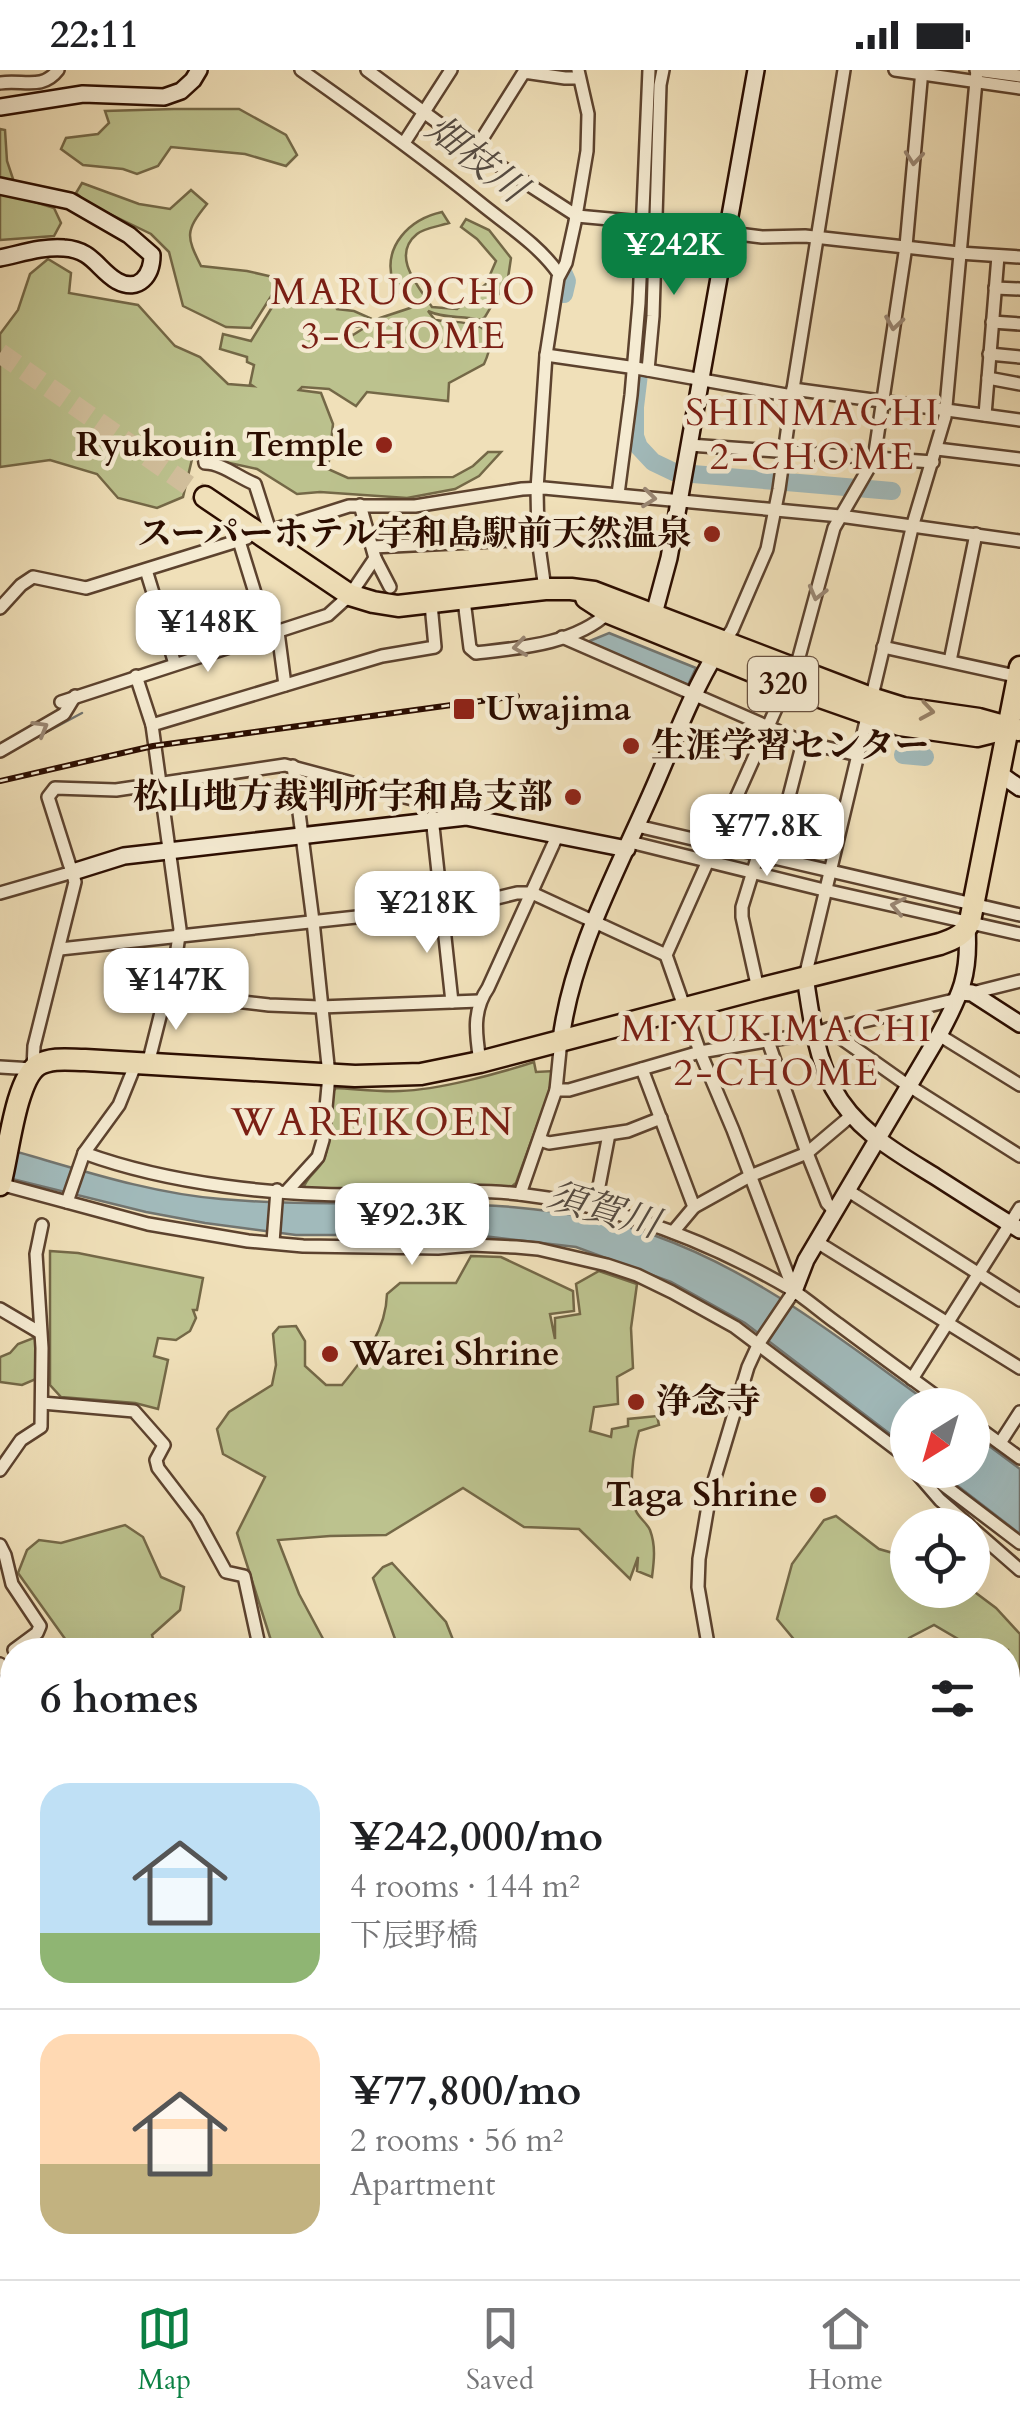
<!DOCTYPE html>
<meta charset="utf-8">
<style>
:root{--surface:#fff;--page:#f2f2f2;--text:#202124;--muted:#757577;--line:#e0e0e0;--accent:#0b8043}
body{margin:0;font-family:Cardo,"Noto Serif JP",serif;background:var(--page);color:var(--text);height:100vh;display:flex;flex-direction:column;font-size:38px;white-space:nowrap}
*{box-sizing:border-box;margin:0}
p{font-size:32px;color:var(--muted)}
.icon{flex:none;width:55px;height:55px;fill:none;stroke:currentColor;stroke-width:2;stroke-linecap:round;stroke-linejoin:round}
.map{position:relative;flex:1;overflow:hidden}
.drawer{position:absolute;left:0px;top:1568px;width:1020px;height:642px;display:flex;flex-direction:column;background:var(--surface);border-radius:40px 40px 0 0;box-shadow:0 10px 40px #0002}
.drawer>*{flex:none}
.needle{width:65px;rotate:217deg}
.tools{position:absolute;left:890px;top:1318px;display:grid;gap:20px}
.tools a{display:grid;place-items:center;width:100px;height:100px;border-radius:50%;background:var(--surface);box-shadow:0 10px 40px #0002;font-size:50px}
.price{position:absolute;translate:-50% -85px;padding:0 22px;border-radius:20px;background:#fff;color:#222;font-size:32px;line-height:65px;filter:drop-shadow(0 2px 5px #0008)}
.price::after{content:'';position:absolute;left:50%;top:60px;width:30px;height:22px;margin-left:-15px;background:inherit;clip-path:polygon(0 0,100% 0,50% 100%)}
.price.selected{background:var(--accent);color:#fff}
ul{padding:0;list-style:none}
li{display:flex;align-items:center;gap:30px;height:250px;padding:0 40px}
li+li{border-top:2px solid var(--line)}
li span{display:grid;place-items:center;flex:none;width:280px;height:200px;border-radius:30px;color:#555}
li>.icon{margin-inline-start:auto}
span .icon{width:120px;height:120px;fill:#fffc;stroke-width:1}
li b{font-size:42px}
h2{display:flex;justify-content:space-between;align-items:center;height:120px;padding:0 40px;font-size:42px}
.status{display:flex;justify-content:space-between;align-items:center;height:70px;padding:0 50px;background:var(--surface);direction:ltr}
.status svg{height:28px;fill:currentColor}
.menu{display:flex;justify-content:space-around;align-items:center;height:140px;border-top:2px solid var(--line);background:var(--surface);font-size:28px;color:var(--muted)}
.menu a{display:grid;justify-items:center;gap:5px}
.menu .selected{color:var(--accent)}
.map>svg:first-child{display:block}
.green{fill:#bcc28e;stroke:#746847;stroke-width:2.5}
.water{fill:#a1babb;stroke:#727570;stroke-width:2.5}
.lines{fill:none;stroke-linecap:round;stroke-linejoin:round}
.stream{stroke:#727570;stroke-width:2.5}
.river{stroke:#a1babb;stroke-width:18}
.highway-tunnel{stroke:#d2c09d;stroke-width:20;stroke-dasharray:20 10;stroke-linecap:butt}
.street-casing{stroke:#5c422e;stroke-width:16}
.secondary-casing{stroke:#2b0d00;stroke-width:20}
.highway-casing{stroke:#2b0d00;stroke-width:25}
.street{stroke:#f5ebd2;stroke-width:11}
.secondary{stroke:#f5ebd2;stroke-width:15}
.highway{stroke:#f0e0b9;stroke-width:20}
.rail-casing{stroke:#2b0d00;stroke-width:6}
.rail{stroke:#f5ebd2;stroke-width:2.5;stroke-dasharray:8;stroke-linecap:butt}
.oneway{stroke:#9a8774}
.oneway2{stroke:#978166}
.poi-dot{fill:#8f2418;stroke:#f5ebd2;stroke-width:4}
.labels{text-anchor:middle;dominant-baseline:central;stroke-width:9;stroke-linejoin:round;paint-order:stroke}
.shield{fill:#f5ebd2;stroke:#68503f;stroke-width:2.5}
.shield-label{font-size:32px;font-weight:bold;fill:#2b0d00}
.poi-label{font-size:35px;font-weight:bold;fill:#2b0d00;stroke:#f5ebd2;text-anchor:end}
.water-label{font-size:38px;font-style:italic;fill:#544a41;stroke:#f5ebd2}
.neighbourhood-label{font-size:38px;letter-spacing:2.5px;fill:#7a1f14;stroke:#f5ebd2}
.quarter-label{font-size:40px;letter-spacing:2.5px;fill:#7a1f14;stroke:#f5ebd2}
</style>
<div class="status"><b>22:11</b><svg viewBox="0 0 49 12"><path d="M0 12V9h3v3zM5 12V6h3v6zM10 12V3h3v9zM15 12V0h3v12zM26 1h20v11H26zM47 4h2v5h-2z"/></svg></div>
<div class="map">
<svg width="1020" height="2209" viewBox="0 0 1020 2209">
<rect width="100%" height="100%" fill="#f0e0b9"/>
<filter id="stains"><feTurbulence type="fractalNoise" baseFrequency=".002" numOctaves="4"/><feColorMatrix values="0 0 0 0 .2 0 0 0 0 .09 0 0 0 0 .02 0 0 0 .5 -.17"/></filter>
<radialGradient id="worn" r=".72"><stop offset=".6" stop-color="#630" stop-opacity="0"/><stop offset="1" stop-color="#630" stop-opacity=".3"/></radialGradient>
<g class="green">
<path d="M174,39H239L286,65L297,85L286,96L245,84L171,77L158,96L137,104L123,99L83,95L61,79L66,68L98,64L109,53L105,41Z"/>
<path d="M0,59L5,60L7,91L19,127L54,138L61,153L54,166L0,170Z"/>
<path d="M82,113L139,134L170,139L191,120L207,134C185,161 186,166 201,196L247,201L282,209L251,258L226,257L183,236L169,182L151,164L87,133L76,123Z"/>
<path d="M442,142L449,153C440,156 424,158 417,164C390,186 419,217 432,237L457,239L486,214L496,191L477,169L461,157L466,149L489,160L511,188L508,208L485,247L481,250C461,245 445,249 428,241L435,250C467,254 505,249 484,294L449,313L448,331L367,322L356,336L329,319L302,317L299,320L321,323L333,354L328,399L348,408L453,407L473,396L488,382H501L479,406L455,419L407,428L320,422L297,424L257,399L193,385L183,427L157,438L118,428L97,404L50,390L0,397V264L18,240L30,204L48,189L71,203L69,223L138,235L175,276L200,287L228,314L253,316L250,314L254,295L247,292V287L220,279L223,264L251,271L274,234L306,230L310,232L313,223L324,211L337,239L354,241L370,248L361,256L345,258L353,265L380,248L410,238L417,233L411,229L406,232C402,226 395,219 393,212C382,176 410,149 442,142Z"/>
<path d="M534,992L536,1002L554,1001L553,1012L516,1113L510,1118L437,1116L303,1119C307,1106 317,1102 323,1091C331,1075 330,1041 331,1023L336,1018C357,1019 379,1022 400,1021C438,1020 497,1004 534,992Z"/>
<path d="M50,1181L78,1183L203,1208L197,1240H193L196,1248L190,1261L176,1270L158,1268L154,1286L168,1290L158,1339L135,1333L61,1327L50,1315Z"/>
<path d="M471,1186L501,1187L573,1221L574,1241L550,1244L555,1269V1248L580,1244L576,1214L599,1201L637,1214L631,1258L633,1298L617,1307L618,1334L594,1337L590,1361L611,1367L612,1359L628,1356V1349L657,1346L659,1355L639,1361C633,1382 628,1420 636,1441C639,1448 647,1453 650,1460C656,1476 654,1491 652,1507L637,1501L638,1487L630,1509L579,1459L524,1457L463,1418L386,1465L330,1466L278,1470L299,1524L329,1580H274L237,1463L265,1407L223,1384L217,1359L229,1342L272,1315L276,1295L273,1264L279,1257L296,1256L305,1271V1296L326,1315H342C365,1287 386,1260 387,1224L400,1213H456Z"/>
<path d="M36,1267V1309L22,1315L0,1312V1287L10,1283L18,1274Z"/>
<path d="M836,1446L879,1479L907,1487L908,1520H972L996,1538L1020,1564V1711L1008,1724V1580H977L934,1555L909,1568V1580H808L797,1573L777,1549L792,1494L824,1450Z"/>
<path d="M125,1455L143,1467L161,1507L184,1517L180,1540L152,1565L156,1580H73L18,1503L27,1480L39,1470L61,1473Z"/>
<path d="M392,1493L446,1552L457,1580H399L373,1508L383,1497Z"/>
<path d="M1008,1787L1020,1794V1875L1008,1878Z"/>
<path d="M0,1817L12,1819V2003L0,1992Z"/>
<path d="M1020,2147V2209H950L953,2198H1008V2150Z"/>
<path d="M0,2186L12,2189V2198H46L64,2202L72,2198H140L133,2209H0Z"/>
</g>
<g class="water">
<path d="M609,563L696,598L688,615L587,572Z"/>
<path d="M0,1077C72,1097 146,1123 221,1129C366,1142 515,1116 656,1166C759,1203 844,1272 932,1335H908L907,1377L745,1253L671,1212L576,1177L475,1165H296L205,1153L146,1142L0,1106Z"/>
<path d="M973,1364L1020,1399V1464L937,1400H972Z"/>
</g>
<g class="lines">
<path class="stream" d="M0,687L82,643"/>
<g class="river">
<path d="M657,0L645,255L635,337V366L639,377L653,392L674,402"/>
<path d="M564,224L567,211L564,204"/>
<path d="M693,404L892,421"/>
<path d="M903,685L925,687"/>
</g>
<g class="highway-tunnel">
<path d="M0,283L205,427"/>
<path d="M1008,1857L1020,1843"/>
<path d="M432,2209L463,2198"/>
</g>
<defs>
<g id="street">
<path d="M301,0C362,43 422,86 480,133C507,155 539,175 559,204"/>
<path d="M367,0L475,80L577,146L642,152L762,167L805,166L959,183L1020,187"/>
<path d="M895,0L1020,18"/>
<path d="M976,0L1020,6"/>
<path d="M0,13C22,9 42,21 58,0"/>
<path d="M404,73L451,0"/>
<path d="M475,80L524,2L565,8H579"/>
<path d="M995,218L1020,219"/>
<path d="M992,252L1020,254"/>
<path d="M989,284L1020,287"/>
<path d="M546,285L636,298L792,326L793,319L1020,350"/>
<path d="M648,300L653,246L660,15L663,0"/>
<path d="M988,308L1020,314"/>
<path d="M793,319L844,0"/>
<path d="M985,345L998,186"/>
<path d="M689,375L933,392"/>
<path d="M203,378L205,393C222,393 239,408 255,414L270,461L349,436H415L522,419L544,418L840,446L1020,471"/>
<path d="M937,379L1020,389"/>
<path d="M618,424L631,325L639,233L649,0"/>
<path d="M239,471L268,565"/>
<path d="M373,477L538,469"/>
<path d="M375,488L390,517"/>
<path d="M146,500L175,594"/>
<path d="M545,519L538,469L537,419L546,285L558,208L566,193L575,152L587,81L588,44L578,0"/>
<path d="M464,530L470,578L476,583C520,578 575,574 609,542"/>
<path d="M0,538L21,515L33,507L86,518L247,468"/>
<path d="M278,562L285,615"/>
<path d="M562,567L803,672L858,685"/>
<path d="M723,572L732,560L767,479L779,419L792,326"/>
<path d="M883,577L1020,607"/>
<path d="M950,591L976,464"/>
<path d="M136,606L152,655L180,859L177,879L148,994"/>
<path d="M61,632L328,545L350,525L375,488L360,435"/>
<path d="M152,655L382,586L435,577L431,534"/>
<path d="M0,681L64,644L75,626"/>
<path d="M432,747L452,932"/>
<path d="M637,756L1020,845"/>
<path d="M630,772L820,819L1020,864"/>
<path d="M773,789L803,672"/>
<path d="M0,823L73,802"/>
<path d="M60,879L468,835L517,823H532L666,885"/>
<path d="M805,907L913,454L945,347L977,0"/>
<path d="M758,919L742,847V837L758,785"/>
<path d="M166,923L269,935L320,937L479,931"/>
<path d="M972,923L1020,911"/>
<path d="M828,959L903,1012L1020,1086"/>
<path d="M939,965L1020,1015"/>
<path d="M768,971L807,1083L827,1133L834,1141"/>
<path d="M480,992C476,965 472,941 488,918L558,764"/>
<path d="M0,997L33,999L34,976L75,812L48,727L55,718L116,720L285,695L431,734L465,747"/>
<path d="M642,999L694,1137L673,1162"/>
<path d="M556,1020H569L700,982L809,964L958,929"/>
<path d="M540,1070L549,1073L628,1061L661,1048"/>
<path d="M84,1083C169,1114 277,1126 368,1125C418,1124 470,1118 519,1124C615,1135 706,1170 789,1218C806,1228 822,1243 838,1254C874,1281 911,1308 948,1335"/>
<path d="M0,1114L148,1154L248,1171L303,1176L438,1178L472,1175L516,1177L538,1179L607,1195L637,1205L672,1222L735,1257L908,1388"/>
<path d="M847,1120L1020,1230"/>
<path d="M287,1121L318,1087L323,1070L329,1005L313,851L293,696"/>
<path d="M520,1124L556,1020L561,970"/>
<path d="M67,1132L84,1083L119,1035L136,993"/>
<path d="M595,1137L609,1064"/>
<path d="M694,1137L750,1106L807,1083L852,1045"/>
<path d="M273,1172L277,1120"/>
<path d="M817,1172L1020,1298"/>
<path d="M794,1221L733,1060L700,982L666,885L799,587L834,458L874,389L906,176L922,0"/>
<path d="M0,1239L39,1262"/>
<path d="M912,1309L1020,1138"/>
<path d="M42,1333L134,1341L164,1375L156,1390L158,1398L197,1449L226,1502L244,1506L260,1580"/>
<path d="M972,1353L1020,1388"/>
<path d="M1000,1373L1020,1342"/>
<path d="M0,1400L21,1370L41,1357L42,1278L36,1184L42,1155"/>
<path d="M914,1400L940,1430L969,1455"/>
<path d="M924,1400L1020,1473"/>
<path d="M972,1458L1020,1500"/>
<path d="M0,1475L5,1485L12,1514L40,1556L37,1563L14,1580"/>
<path d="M709,1580L698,1517L699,1489L710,1424L748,1297L759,1273L794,1221"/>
<path d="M0,1594L12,1612"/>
<path d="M1008,2127L1020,2113"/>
</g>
<g id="secondary">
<path d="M0,37L83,24L164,27L181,21L193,10L199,0"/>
<path d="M0,116L70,131L129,165L152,185C152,205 139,223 117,211C97,199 93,180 64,178C43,176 20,184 0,188"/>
<path d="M651,555L669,488L756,0"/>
<path d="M1000,704L1020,718"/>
<path d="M73,802L124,786L466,747L627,779"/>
<path d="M805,907C811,944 815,984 833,1018C856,1061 896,1082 936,1107C964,1125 992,1143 1020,1160"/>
<path d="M961,922L972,923L1020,954"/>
<path d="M561,970C571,886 616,803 650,726C672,677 690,625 718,580"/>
<path d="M794,1221L806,1190L939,965C961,924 970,905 967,858"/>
</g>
<g id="highway">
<path d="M205,427L350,525L373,532L398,536L545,519H571L594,522L871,628L903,638L979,649L1018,660"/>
<path d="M586,528L609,543L786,615L900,655L977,666L1005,659"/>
<path d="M0,1115C8,1088 15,1010 38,995C52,987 70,990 85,990L355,1006L421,1004L480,992L758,919L940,874C954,869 965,865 970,851L1020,597"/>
</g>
</defs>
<use href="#street" class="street-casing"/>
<use href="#secondary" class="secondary-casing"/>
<use href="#highway" class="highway-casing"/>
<use href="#street" class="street"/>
<use href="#secondary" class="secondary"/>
<use href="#highway" class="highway"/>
<defs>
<path id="rail" d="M0,711L153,676L517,626"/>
</defs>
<use href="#rail" class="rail-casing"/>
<use href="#rail" class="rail"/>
</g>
<defs><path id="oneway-chevron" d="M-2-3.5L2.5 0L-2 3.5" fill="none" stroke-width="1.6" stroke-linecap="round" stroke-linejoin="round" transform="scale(2.5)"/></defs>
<g class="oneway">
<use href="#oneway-chevron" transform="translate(914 88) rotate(95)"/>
<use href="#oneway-chevron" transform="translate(894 253) rotate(99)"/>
<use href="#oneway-chevron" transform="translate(649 428) rotate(6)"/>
<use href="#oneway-chevron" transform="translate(817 523) rotate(105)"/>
<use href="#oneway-chevron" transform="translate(520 577) rotate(172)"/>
<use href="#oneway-chevron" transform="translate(41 658) rotate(-30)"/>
<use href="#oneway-chevron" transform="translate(898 836) rotate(-168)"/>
</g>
<use class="oneway2" href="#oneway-chevron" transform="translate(927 641) rotate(9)"/>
<g class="poi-dot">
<circle cx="384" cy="375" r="10"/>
<circle cx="712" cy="464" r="10"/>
<rect x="452" y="627" width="24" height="24" rx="5"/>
<circle cx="631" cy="676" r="10"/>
<circle cx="573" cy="727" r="10"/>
<circle cx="330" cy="1284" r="10"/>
<circle cx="636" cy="1332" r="10"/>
<circle cx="818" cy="1425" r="10"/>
</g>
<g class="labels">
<rect class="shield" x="748" y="587" width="70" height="54" rx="8"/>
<g class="shield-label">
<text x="783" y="614">320</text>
</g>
<g class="poi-label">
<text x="364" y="375">Ryukouin Temple</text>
<text x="692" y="464">スーパーホテル宇和島駅前天然温泉</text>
<text x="486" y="639" text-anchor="start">Uwajima</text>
<text x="651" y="676" text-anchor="start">生涯学習センター</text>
<text x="553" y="727">松山地方裁判所宇和島支部</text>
<text x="350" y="1284" text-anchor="start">Warei Shrine</text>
<text x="656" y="1332" text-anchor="start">浄念寺</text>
<text x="798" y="1425">Taga Shrine</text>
</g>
<g class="water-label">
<text transform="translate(476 89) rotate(38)">畑枝川</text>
<text transform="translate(603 1140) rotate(16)">須賀川</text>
</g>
<g class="neighbourhood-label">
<text x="404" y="222">MARUOCHO<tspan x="404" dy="44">3-CHOME</tspan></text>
<text x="813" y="343">SHINMACHI<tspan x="813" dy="44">2-CHOME</tspan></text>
<text x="777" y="959">MIYUKIMACHI<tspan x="777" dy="44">2-CHOME</tspan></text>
</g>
<g class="quarter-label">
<text x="373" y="1052">WAREIKOEN</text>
</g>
</g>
<rect width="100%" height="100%" filter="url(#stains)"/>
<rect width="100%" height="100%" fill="url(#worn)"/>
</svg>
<div class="tools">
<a><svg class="needle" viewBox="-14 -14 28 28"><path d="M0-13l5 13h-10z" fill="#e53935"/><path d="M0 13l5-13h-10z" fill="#757577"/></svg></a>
<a><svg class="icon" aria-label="locate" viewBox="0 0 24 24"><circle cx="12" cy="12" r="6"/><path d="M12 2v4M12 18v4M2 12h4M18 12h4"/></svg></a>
</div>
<b class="price selected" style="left:674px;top:228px">¥242K</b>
<b class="price" style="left:208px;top:605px">¥148K</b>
<b class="price" style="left:767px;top:809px">¥77.8K</b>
<b class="price" style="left:427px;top:886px">¥218K</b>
<b class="price" style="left:176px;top:963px">¥147K</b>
<b class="price" style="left:412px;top:1198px">¥92.3K</b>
<section class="drawer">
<h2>6 homes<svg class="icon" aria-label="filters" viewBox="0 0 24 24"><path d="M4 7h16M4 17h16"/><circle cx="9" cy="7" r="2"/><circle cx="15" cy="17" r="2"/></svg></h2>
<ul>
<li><span style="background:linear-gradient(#bfe0f5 75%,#8fb573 0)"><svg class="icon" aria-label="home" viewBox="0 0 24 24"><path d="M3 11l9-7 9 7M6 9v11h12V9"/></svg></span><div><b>¥242,000/mo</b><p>4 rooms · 144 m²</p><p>下辰野橋</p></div></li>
<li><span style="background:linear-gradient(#ffd9b3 65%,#c2b280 0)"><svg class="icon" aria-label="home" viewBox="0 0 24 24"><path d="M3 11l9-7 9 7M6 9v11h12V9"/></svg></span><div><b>¥77,800/mo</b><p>2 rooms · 56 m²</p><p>Apartment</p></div></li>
</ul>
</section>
</div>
<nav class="menu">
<a class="selected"><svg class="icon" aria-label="map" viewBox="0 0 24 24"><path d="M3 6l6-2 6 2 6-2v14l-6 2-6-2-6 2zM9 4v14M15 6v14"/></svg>Map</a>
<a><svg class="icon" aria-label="saved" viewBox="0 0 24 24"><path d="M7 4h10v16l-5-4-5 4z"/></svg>Saved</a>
<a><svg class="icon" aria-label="home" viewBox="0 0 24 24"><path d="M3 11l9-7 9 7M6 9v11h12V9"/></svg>Home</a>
</nav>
